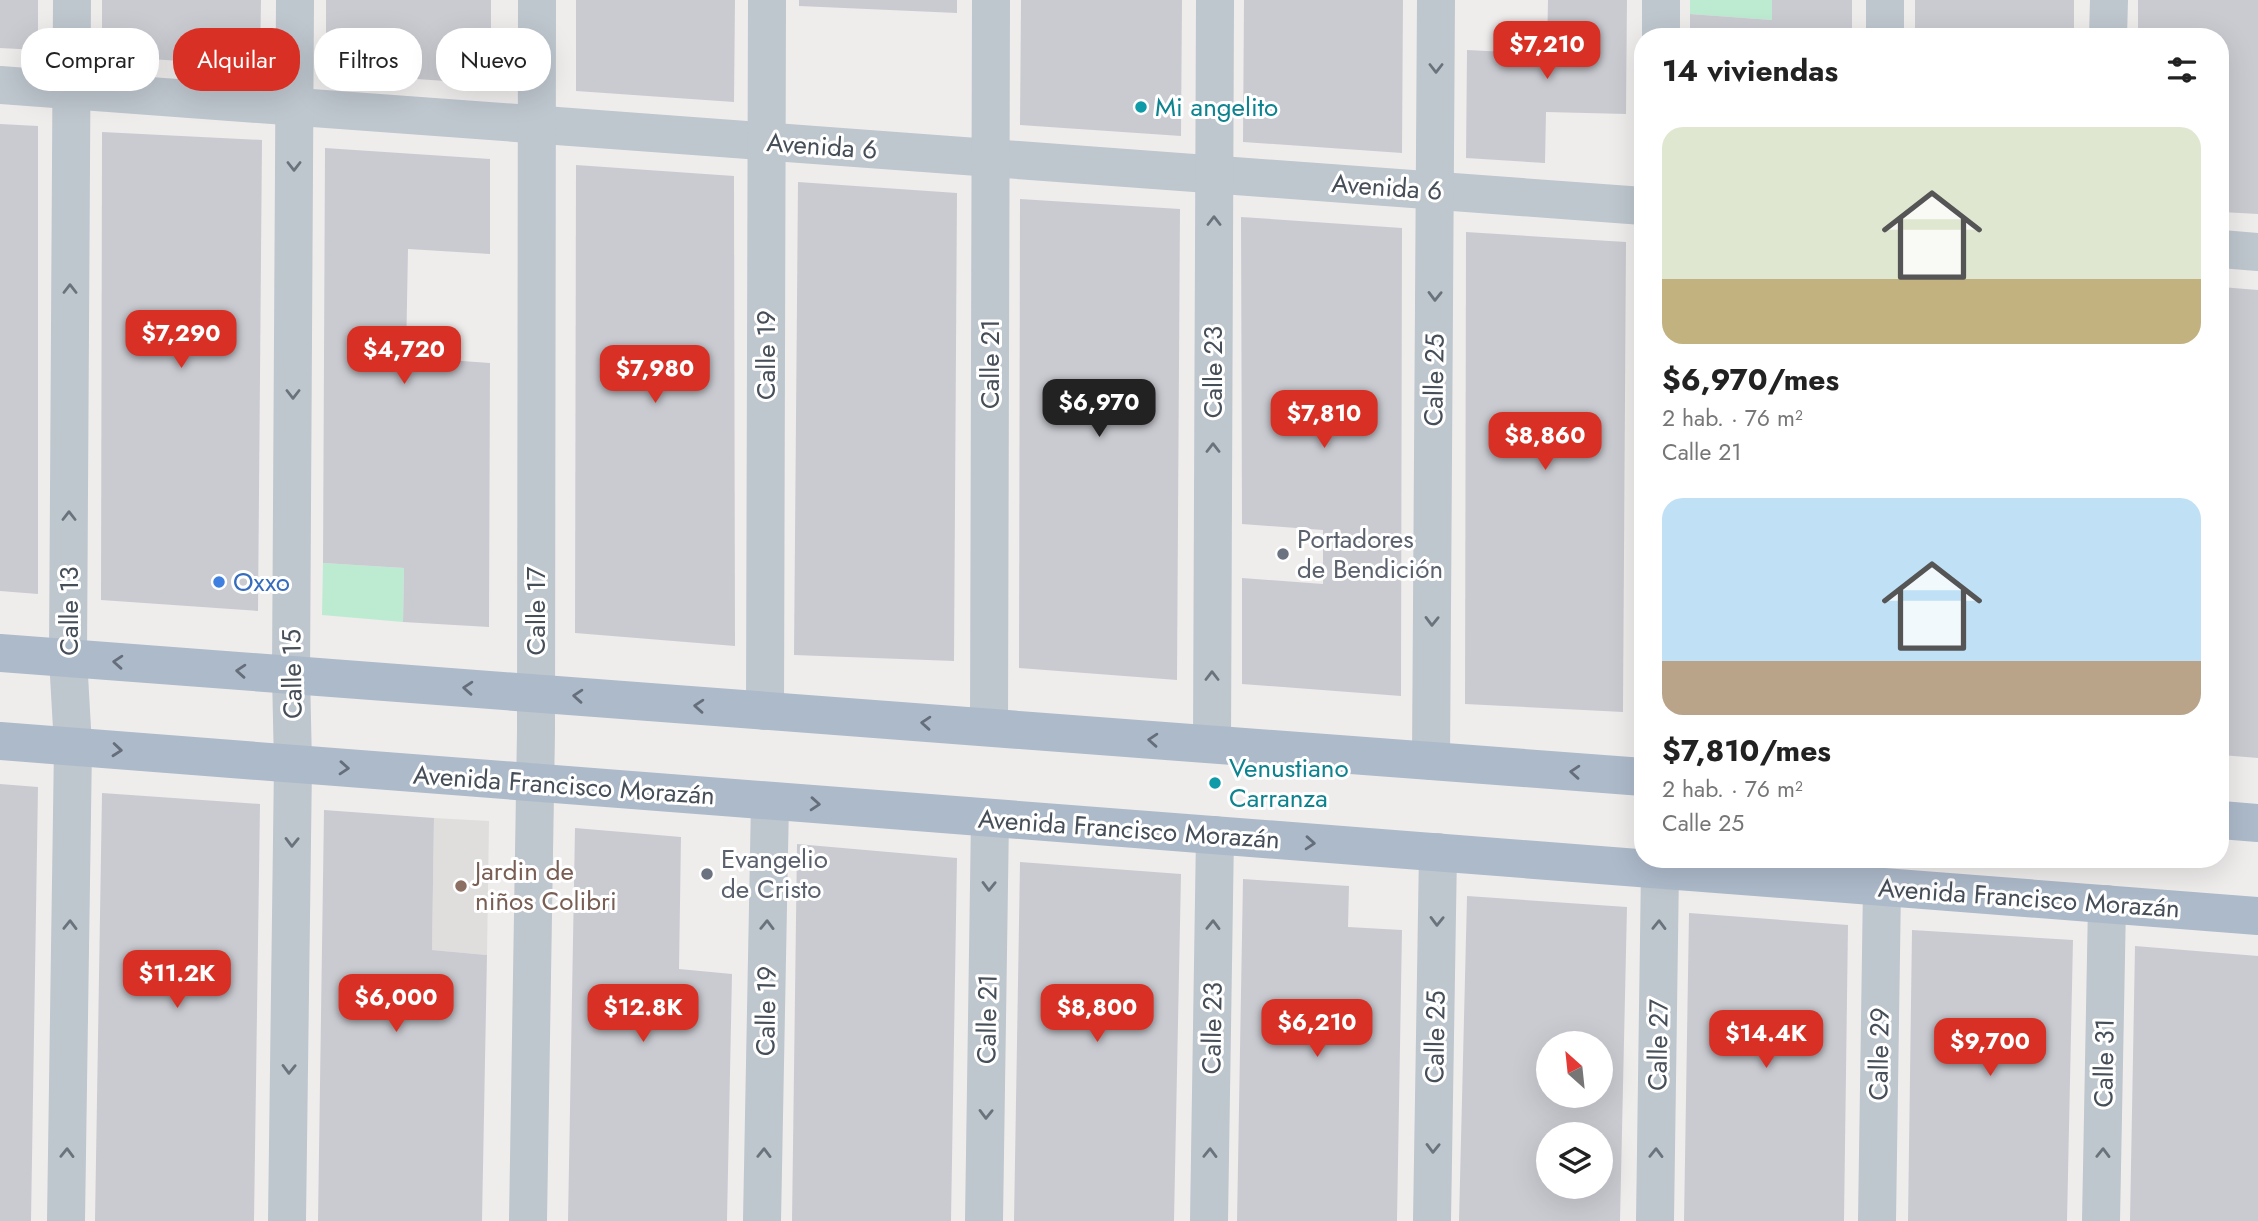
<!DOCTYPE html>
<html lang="es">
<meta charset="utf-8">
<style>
:root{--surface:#fff;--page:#f6f6f6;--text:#222;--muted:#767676;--accent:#d93025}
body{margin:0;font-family:Jost,sans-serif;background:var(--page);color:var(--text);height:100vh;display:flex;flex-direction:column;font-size:26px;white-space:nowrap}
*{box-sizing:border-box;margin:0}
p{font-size:23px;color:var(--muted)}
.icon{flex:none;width:38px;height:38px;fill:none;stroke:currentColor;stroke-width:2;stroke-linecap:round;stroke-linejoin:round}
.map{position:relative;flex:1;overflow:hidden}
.side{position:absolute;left:1634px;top:28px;width:595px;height:840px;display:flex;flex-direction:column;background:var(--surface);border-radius:28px;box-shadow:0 7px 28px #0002}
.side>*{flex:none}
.guide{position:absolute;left:21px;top:28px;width:665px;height:63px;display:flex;gap:14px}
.needle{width:46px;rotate:333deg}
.fabs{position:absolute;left:1536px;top:1031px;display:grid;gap:14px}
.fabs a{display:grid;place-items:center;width:77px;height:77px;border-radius:50%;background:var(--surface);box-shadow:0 7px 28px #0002;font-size:35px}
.price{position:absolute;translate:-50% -60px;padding:0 16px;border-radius:14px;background:var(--accent);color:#fff;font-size:23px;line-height:46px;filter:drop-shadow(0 2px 4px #0008)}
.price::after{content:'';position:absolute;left:50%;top:42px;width:21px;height:16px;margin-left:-10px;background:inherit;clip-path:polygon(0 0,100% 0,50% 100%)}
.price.on{background:#222;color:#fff}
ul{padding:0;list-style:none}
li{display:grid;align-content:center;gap:14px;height:371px;padding:0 28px}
li span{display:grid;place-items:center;height:217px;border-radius:21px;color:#555}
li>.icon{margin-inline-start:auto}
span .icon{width:126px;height:126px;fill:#fffc;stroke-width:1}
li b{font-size:30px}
h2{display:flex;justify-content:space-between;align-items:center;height:84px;padding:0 28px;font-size:30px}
.pill{padding:0 24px;border-radius:28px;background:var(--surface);box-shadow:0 7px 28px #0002;font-size:24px;line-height:63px}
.pill.on{background:var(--accent);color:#fff}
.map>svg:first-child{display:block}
.education{fill:#e0dddd}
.green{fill:#bcebd1}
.building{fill:#cacbd1;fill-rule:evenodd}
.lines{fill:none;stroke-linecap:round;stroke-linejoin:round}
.minor{stroke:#bec6ce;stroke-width:38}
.major{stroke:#adbaca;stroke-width:38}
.oneway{stroke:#6a727b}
.oneway2{stroke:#656e7a}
.culture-dot{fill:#0f9aa8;stroke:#fff;stroke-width:2.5}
.worship-dot{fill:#6b7280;stroke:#fff;stroke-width:2.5}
.shop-dot{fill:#3f7fe0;stroke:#fff;stroke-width:2.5}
.education-dot{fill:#8d6e63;stroke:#fff;stroke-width:2.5}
.labels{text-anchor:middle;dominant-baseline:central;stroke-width:6;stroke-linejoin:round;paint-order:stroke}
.culture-label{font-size:26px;fill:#0d838f;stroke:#fff;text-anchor:start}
.street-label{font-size:26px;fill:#464e58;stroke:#fff}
.worship-label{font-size:26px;fill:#5b616d;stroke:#fff;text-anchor:start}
.shop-label{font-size:26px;fill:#366cbe;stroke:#fff;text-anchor:start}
.education-label{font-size:26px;fill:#785e54;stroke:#fff;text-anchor:start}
</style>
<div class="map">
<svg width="2258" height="1221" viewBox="0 0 2258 1221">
<rect width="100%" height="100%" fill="#efecec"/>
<path class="education" d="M434,818L489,821L487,955L432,950Z"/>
<g class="green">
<path d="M1690,0H1772V20L1690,14Z"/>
<path d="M323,563L404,568L403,622L322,615Z"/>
</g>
<g class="building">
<path d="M0,0H38V50L0,48Z"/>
<path d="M102,0H261L260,66L102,56Z"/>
<path d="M326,0H491V84L326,73Z"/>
<path d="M576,0H735L734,102L576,91Z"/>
<path d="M799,0H957V13L799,6Z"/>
<path d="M1021,0H1182L1181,136L1020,125Z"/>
<path d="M1244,0H1403L1402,153L1243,142Z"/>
<path d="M1548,0H1627L1626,114L1546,112L1545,163L1466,158L1467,50L1547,54Z"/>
<path d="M1772,0H1852V37H1690V14L1772,20Z"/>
<rect x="1915" y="0" width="159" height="37"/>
<path d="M2138,0H2258V214L2221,212V37H2138Z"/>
<path d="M0,124L38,126V594L0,591Z"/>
<path d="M102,132L262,140L258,611L101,600Z"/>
<path d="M325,148L490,159V254L408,249L406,357L490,363L489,627L403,622L404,568L323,563Z"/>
<path d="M576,165L734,176L735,646L575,633Z"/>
<path d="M798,182L957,193L954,661L794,655Z"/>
<path d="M1020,199L1180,209L1177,680L1019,668Z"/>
<path d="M1241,217L1402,228L1401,696L1242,684V578L1323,584V530L1242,524Z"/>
<path d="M1466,232L1626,242L1623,712L1465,704Z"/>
<path d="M2221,287L2258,290V758L2221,755Z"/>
<path d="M0,784L38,787L31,1221H0Z"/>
<path d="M102,793L260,804L254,1221H95Z"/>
<path d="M324,810L434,818L432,950L487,955L482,1221H318Z"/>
<path d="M575,828L681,837L679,969L732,974L727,1221H568Z"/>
<path d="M797,844L957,858L951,1221H792Z"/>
<path d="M1020,862L1181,874L1174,1221H1014Z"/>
<path d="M1243,879L1349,886L1348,927L1402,930L1397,1221H1237Z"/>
<path d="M1467,896L1627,907L1620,1221H1459ZM1549,1043H1601V1096H1549ZM1549,1134H1601V1186H1549Z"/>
<path d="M1689,913L1848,925L1844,1221H1684Z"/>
<path d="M1912,930L2073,940L2067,1221H1908Z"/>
<path d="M2135,946L2258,956V1221H2130Z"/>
</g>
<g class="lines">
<g class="minor">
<path d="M1661,37V0"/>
<path d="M1885,37V0"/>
<path d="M2108,37L2109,0"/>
<path d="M0,85L1643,206"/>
<path d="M2221,249L2258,252"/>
<path d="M765,711L767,0"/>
<path d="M989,727L991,0"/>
<path d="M1212,744L1215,0"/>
<path d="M1431,761L1436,0"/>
<path d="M66,1221L73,746L68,658L72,0"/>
<path d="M287,1221L293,764L291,675L295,0"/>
<path d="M528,1221L536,731L537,0"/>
<path d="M762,1221L770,801"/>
<path d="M984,1221L990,818"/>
<path d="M1209,1221L1215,835"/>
<path d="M1432,1221L1438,852"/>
<path d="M1655,1221L1660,869"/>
<path d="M1877,1221L1882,887"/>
<path d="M2101,1221L2107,904"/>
</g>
<g class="major">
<path d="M0,653L1643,777"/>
<path d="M0,741L2258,916"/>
<path d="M2221,820L2258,823"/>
</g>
</g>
<defs><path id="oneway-chevron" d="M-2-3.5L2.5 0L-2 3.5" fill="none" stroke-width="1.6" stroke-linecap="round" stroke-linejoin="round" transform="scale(1.75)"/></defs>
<g class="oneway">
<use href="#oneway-chevron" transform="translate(1436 68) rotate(90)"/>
<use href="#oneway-chevron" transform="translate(294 166) rotate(90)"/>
<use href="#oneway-chevron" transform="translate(1214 221) rotate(-90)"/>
<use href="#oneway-chevron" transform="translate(70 289) rotate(-90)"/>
<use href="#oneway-chevron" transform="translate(1435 296) rotate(91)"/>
<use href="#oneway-chevron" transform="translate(293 394) rotate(90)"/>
<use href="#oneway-chevron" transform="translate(1213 448) rotate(-90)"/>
<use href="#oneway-chevron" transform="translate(69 516) rotate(-90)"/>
<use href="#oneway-chevron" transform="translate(1432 621) rotate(91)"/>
<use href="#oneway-chevron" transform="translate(1212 676) rotate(-90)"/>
<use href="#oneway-chevron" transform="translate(292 842) rotate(91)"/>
<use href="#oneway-chevron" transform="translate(989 886) rotate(91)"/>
<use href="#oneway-chevron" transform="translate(1437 921) rotate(91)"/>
<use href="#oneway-chevron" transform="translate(70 925) rotate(-89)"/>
<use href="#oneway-chevron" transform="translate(767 925) rotate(-89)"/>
<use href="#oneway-chevron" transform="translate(1213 925) rotate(-89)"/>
<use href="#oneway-chevron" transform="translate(1659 925) rotate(-89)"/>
<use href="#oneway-chevron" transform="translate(289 1069) rotate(91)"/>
<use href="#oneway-chevron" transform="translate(986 1114) rotate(91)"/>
<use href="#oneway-chevron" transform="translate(1433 1148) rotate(91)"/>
<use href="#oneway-chevron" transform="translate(67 1153) rotate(-89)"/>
<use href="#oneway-chevron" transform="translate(764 1153) rotate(-89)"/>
<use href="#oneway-chevron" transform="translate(1210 1153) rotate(-89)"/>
<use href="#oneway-chevron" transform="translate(1656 1153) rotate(-89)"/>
<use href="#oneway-chevron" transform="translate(2103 1153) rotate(-89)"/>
</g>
<g class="oneway2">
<use href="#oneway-chevron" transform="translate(118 662) rotate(-176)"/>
<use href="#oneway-chevron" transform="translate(241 671) rotate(-176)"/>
<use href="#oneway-chevron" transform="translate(468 688) rotate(-176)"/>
<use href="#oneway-chevron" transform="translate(578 696) rotate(-176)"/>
<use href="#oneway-chevron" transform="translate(699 706) rotate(-176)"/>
<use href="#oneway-chevron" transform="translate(926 723) rotate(-176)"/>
<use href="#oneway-chevron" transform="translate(1153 740) rotate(-176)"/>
<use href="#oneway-chevron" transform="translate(117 750) rotate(5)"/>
<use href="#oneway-chevron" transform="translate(344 768) rotate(4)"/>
<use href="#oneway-chevron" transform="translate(1575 772) rotate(-176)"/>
<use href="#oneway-chevron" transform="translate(815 804) rotate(4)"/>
<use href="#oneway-chevron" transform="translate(1310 843) rotate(4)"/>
</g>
<g class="culture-dot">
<circle cx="1141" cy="107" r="7"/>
<circle cx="1215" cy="783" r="7"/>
</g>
<g class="worship-dot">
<circle cx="1283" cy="554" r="7"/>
<circle cx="707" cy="874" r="7"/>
</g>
<circle class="shop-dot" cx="219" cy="582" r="7"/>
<circle class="education-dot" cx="461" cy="886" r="7"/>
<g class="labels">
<g class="culture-label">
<text x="1155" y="107">Mi angelito</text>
<text x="1229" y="768">Venustiano<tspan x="1229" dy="30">Carranza</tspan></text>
</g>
<g class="street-label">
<text transform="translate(822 146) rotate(4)">Avenida 6</text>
<text transform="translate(1387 187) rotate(4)">Avenida 6</text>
<text transform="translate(766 355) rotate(-90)">Calle 19</text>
<text transform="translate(990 364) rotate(-90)">Calle 21</text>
<text transform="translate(1213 372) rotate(-90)">Calle 23</text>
<text transform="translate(1434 380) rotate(-89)">Calle 25</text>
<text transform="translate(69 611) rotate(-90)">Calle 13</text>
<text transform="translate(536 611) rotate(-90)">Calle 17</text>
<text transform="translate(292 674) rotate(-91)">Calle 15</text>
<text transform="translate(564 785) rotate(4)">Avenida Francisco Morazán</text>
<text transform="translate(1129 829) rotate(4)">Avenida Francisco Morazán</text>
<text transform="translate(2029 898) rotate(4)">Avenida Francisco Morazán</text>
<text transform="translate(766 1011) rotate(-89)">Calle 19</text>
<text transform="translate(987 1019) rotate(-89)">Calle 21</text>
<text transform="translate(1212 1028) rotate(-89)">Calle 23</text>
<text transform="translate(1435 1037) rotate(-89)">Calle 25</text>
<text transform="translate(1658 1045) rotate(-89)">Calle 27</text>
<text transform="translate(1879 1054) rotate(-89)">Calle 29</text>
<text transform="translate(2104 1063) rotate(-89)">Calle 31</text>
</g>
<g class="worship-label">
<text x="1297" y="539">Portadores<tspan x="1297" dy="30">de Bendición</tspan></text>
<text x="721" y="859">Evangelio<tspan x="721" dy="30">de Cristo</tspan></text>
</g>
<g class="shop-label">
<text x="233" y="582">Oxxo</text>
</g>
<g class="education-label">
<text x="475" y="871">Jardin de<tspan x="475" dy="30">niños Colibri</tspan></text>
</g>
</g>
</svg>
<div class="fabs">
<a><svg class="needle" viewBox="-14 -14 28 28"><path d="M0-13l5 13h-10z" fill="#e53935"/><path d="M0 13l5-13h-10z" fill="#767676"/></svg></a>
<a><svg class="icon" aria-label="layers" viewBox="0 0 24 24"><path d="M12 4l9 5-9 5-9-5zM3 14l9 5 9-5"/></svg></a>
</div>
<b class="price" style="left:1547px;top:81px">$7,210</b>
<b class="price" style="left:181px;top:370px">$7,290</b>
<b class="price" style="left:404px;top:386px">$4,720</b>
<b class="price" style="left:655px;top:405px">$7,980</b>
<b class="price on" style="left:1099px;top:439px">$6,970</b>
<b class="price" style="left:1324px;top:450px">$7,810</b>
<b class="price" style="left:1545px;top:472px">$8,860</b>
<b class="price" style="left:177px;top:1010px">$11.2K</b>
<b class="price" style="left:396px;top:1034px">$6,000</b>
<b class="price" style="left:643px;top:1044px">$12.8K</b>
<b class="price" style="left:1097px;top:1044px">$8,800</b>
<b class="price" style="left:1317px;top:1059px">$6,210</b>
<b class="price" style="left:1766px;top:1070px">$14.4K</b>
<b class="price" style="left:1990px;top:1078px">$9,700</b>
<div class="guide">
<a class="pill">Comprar</a>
<a class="pill on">Alquilar</a>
<a class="pill">Filtros</a>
<a class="pill">Nuevo</a>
</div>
<section class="side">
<h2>14 viviendas<svg class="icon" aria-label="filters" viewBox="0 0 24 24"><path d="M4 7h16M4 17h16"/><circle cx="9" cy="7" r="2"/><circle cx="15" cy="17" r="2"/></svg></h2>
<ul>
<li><span style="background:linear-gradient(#dfe7d0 70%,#c2b280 0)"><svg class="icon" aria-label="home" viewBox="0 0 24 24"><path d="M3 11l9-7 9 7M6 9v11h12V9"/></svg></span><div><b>$6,970/mes</b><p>2 hab. · 76 m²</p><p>Calle 21</p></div></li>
<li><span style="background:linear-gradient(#bfe0f5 75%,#b9a48a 0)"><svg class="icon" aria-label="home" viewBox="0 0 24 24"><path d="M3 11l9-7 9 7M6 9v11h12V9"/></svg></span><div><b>$7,810/mes</b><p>2 hab. · 76 m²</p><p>Calle 25</p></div></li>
</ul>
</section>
</div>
